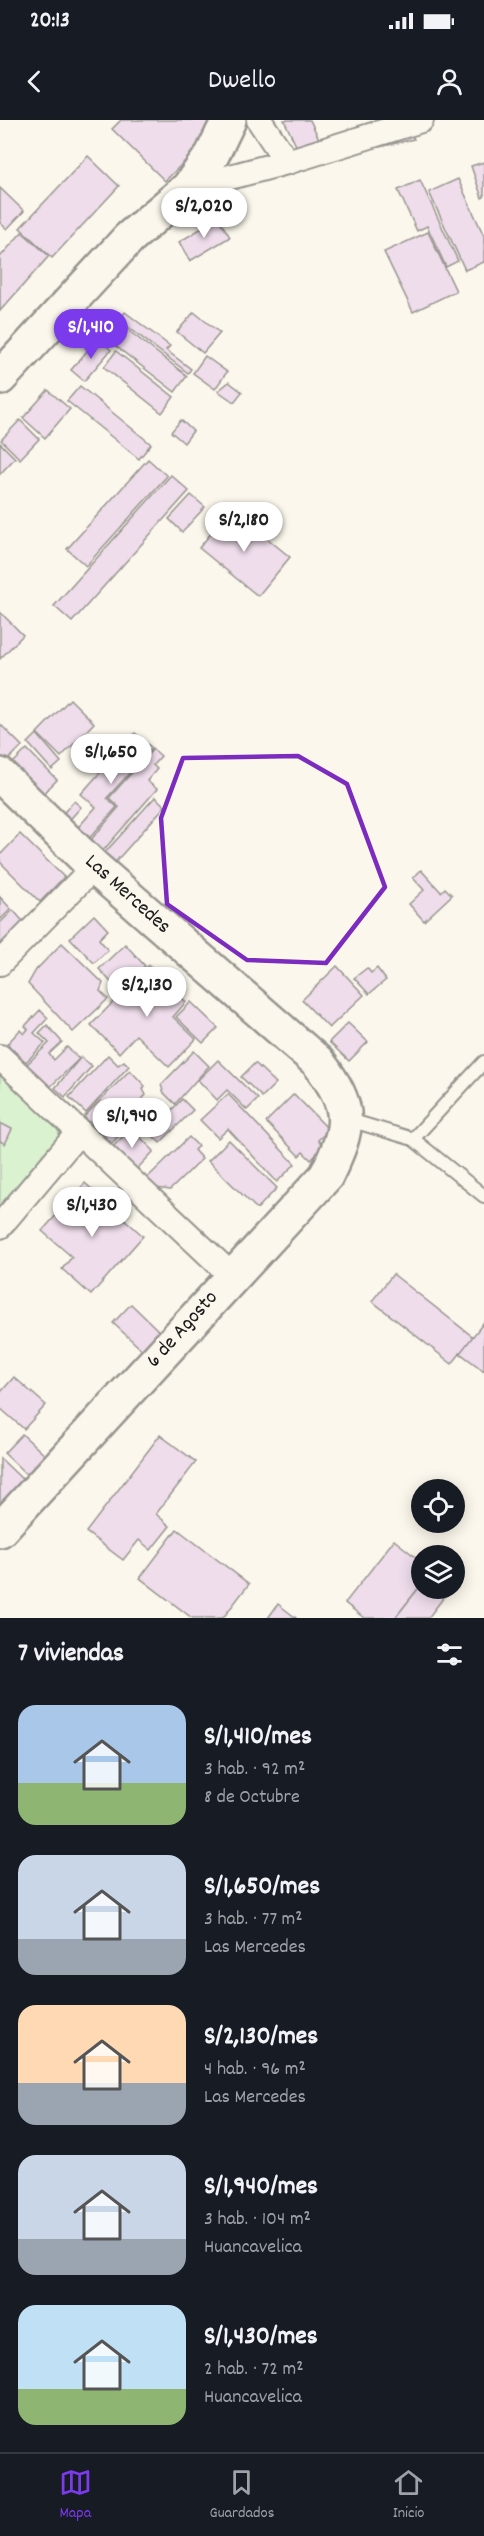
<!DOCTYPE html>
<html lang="es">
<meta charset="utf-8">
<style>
:root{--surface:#171b24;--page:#242831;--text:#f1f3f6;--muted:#9ea1a6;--line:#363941;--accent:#7c3aed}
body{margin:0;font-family:Dekko,sans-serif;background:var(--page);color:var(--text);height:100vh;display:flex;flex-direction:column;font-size:22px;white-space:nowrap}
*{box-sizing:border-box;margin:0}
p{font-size:20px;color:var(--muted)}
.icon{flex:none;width:33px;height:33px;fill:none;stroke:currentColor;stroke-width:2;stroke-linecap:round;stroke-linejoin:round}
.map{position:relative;height:1498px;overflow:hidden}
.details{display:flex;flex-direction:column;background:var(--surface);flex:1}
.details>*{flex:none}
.controls{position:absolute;left:411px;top:1359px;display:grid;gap:12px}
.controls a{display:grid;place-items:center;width:54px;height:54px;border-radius:50%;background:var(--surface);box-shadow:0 3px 15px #0003;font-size:30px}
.price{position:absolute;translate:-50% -51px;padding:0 14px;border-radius:21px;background:#fff;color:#222;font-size:20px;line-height:39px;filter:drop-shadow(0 2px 3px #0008)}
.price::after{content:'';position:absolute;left:50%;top:36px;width:18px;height:14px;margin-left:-9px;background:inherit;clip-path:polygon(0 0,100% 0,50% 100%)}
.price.on{background:var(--accent);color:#fff}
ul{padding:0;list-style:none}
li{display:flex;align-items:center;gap:18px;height:150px;padding:0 18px}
li span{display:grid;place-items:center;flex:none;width:168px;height:120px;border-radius:18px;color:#555}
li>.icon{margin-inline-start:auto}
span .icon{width:72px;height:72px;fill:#fffc;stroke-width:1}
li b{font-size:26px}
h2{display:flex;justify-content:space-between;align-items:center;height:72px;padding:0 18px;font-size:26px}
.status{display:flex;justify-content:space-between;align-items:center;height:42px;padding:0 30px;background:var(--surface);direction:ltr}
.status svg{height:16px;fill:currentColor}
header{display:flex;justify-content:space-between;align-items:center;height:78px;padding:0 18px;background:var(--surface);font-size:27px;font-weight:600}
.dock{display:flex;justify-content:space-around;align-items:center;height:84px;border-top:2px solid var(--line);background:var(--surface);font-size:16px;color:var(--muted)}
.dock a{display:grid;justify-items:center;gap:3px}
.dock .on{color:var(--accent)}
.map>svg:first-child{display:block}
.green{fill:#b4ebae;stroke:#688465;stroke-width:1.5}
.building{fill:#e0bde9;stroke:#1c1c1c;stroke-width:1.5}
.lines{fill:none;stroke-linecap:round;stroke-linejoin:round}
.lane-casing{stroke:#1c1c1c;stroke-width:16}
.street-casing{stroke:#1c1c1c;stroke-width:28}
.secondary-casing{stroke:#1c1c1c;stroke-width:38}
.lane{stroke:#fbf7ec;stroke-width:12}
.street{stroke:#fbf7ec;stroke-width:24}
.secondary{stroke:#fbf7ec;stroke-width:33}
.marked{fill:none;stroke:#7b2cbf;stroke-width:4.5;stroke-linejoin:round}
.labels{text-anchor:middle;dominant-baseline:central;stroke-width:6;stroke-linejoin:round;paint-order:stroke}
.street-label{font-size:21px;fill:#1c1c1c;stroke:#fbf7ec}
</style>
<div class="status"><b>20:13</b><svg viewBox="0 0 49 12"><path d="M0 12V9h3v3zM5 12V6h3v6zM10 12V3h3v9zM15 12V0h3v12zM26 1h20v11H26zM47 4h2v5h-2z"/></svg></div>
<header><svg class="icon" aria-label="back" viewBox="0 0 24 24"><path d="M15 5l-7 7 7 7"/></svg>Dwello<svg class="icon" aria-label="person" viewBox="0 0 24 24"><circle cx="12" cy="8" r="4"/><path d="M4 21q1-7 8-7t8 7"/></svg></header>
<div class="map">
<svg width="484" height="1498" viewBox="0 0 484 1498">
<rect width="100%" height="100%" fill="#fbf7ec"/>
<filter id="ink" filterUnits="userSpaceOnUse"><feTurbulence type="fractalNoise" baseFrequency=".0167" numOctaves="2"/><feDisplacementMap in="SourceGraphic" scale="12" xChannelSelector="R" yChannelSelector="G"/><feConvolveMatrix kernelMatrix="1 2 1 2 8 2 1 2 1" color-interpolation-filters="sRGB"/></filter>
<g filter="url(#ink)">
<path class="green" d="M0,955L54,1003L59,1013V1024L0,1093Z"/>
<g class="building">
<path d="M121,0H215L218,8L165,61L112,9Z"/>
<path d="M284,0H310L321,23L300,34Z"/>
<path d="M407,9L414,19L379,27L376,15Z"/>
<path d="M88,36L119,66L52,138L20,108Z"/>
<path d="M484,42V77L482,78L471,46Z"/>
<path d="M458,59L484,116V142L465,150L429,72Z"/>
<path d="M420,60L458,141L446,147L427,106L417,111L398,70Z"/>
<path d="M0,68L24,91L7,109L0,103Z"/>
<path d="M218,98L230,117L190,141L179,122Z"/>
<path d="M22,112L49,136L0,191V137Z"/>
<path d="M428,112L456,171L413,192L384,132Z"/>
<path d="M125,192L170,226L166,230L191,249L188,253L119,200Z"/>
<path d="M194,192L220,213L203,233L177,212Z"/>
<path d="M116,201L187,256L175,272L104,217Z"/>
<path d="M98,218L111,230L84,261L71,250Z"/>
<path d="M116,231L174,277L162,293L104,247Z"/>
<path d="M205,236L227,252L215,269L193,253Z"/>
<path d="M229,262L242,272L234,282L218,271Z"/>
<path d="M80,266L151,324L139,339L67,281Z"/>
<path d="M48,270L70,289L45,318L23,298Z"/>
<path d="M20,300L39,319L20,339L1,320Z"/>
<path d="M181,300L193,311L184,323L171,312Z"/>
<path d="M0,323L15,338L0,354Z"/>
<path d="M148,339L167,356L86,446L67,429Z"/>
<path d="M171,355L189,371L72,502L54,486Z"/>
<path d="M191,375L205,387L182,412L169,399Z"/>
<path d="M231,389L290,437L258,476L199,428Z"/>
<path d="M0,492L23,515L0,539Z"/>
<path d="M70,579L94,603L61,637L37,613Z"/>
<path d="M0,604L22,626L6,642L0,636Z"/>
<path d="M135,613L152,628L107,678L117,687L86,722L74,712L96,687L81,674Z"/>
<path d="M37,614L61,642L52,650L28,623Z"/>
<path d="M27,629L57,660L38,679L8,648Z"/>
<path d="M153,629L161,636L153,645L157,649L147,661L157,669L101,733L89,722L119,687L109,678Z"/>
<path d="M155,677L165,686L111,747L100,738Z"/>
<path d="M74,681L81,687L66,704L59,698Z"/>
<path d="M20,714L64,757L40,782L0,742V735Z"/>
<path d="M421,750L441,772L445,768L452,775L424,801L409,784L424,770L413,758Z"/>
<path d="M0,777L11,789L0,800Z"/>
<path d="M13,790L28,807L0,833V803Z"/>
<path d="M94,795L108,810L99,819L108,830L94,843L70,818Z"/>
<path d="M62,823L103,863L100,871L108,879L73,912L28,864L36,850Z"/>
<path d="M125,824L145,846L119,871L99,849Z"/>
<path d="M149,845L186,882L173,897L196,919L169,947L136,915L119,933L91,905Z"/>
<path d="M337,846L364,875L329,908L302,880Z"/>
<path d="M367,848L371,853L377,848L386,860L369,874L354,858Z"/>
<path d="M191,882L218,908L203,923L176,897Z"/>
<path d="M40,890L48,898L34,913L45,923L26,942L7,924L20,910L24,914L28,909L25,906Z"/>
<path d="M348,903L368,922L349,941L329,922Z"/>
<path d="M47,905L62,922L49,934L54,940L67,927L79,939L49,968L26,945L49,923L39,913Z"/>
<path d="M194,931L209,946L175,984L164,973L161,965Z"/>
<path d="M108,935L118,945L124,941L129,946L86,993L69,977Z"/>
<path d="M81,937L92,946L65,977L55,968Z"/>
<path d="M218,940L258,979L247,990L227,970L217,980L198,960Z"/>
<path d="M255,943L276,963L262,977L241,957Z"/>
<path d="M130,950L145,966L143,969L146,975L136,985L142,992L112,1023L84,997Z"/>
<path d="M228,974L295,1044L277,1062L228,1009L218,1018L200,1000Z"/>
<path d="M294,974L329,1010L318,1020L324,1027L311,1040L303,1032L299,1036L266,1002Z"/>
<path d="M182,979L193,990L160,1023L150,1013Z"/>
<path d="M0,1003L12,1009L5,1024L0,1021Z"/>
<path d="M131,1008L154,1031L136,1050L110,1030Z"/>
<path d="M189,1017L198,1026L194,1030L202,1039L170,1070L156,1068L147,1058Z"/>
<path d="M229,1020L277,1068L257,1089L208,1041Z"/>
<path d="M85,1063L143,1116L91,1175L62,1149L72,1137L42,1111Z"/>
<path d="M393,1154L473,1217L452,1244L372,1181Z"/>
<path d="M131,1184L160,1212L142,1230L113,1203Z"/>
<path d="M484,1202V1251L460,1233Z"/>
<path d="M14,1257L46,1285L24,1309L0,1288V1273Z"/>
<path d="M22,1314L48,1338L29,1357L4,1333Z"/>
<path d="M160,1315L196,1342L156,1394L170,1406L151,1430L139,1420L123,1440L86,1412Z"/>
<path d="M0,1338L25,1362L0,1388Z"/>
<path d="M177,1409L249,1464L223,1498H192L140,1458Z"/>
<path d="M394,1420L422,1442V1464L395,1498H364L345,1483Z"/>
<path d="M422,1464V1468H451L428,1498H395Z"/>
<path d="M278,1484L296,1498H268Z"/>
</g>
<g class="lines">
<defs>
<g id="lane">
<path d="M346,999L413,1019L484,1076"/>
<path d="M413,1019L484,942"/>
</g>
<g id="street">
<path d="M259,0L287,42"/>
<path d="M188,68L287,42L421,0"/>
<path d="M0,843L94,747"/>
<path d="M0,937L232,1156"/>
<path d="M0,1106L79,1012"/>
</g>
<g id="secondary">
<path d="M0,258L129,118L188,68L212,35L229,0"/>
<path d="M0,655L94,747L318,942C353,988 351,1006 326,1056L0,1410"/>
</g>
</defs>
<use href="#lane" class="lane-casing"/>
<use href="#street" class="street-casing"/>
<use href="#secondary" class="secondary-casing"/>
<use href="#lane" class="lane"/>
<use href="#street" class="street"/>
<use href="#secondary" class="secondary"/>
</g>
</g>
<path d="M0 0H484V1498H0ZM298,636L347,664L385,767L326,843L247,840L167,784L161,698L183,638Z" fill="#fbf7ec" fill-opacity=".55" fill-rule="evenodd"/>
<path class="marked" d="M298,636L347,664L385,767L326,843L247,840L167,784L161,698L183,638Z"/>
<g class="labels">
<g class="street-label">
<text transform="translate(127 775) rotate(42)">Las Mercedes</text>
<text transform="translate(183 1210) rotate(-48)">6 de Agosto</text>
</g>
</g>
</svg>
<div class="controls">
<a><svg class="icon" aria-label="locate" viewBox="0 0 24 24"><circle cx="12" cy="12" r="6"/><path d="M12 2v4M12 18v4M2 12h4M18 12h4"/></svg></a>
<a><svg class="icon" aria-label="layers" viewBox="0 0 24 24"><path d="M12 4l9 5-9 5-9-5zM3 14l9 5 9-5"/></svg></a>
</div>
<b class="price" style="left:204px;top:119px">S/2,020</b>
<b class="price on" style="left:91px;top:240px">S/1,410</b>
<b class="price" style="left:244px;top:433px">S/2,180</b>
<b class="price" style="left:111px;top:665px">S/1,650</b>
<b class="price" style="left:147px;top:898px">S/2,130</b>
<b class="price" style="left:132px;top:1029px">S/1,940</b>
<b class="price" style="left:92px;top:1118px">S/1,430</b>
</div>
<section class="details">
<h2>7 viviendas<svg class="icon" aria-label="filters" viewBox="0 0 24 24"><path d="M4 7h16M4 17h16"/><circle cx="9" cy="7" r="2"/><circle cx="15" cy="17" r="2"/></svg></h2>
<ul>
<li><span style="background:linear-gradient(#a9c7e8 65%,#8fb573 0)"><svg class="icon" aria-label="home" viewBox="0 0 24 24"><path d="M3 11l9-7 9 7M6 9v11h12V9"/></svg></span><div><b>S/1,410/mes</b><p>3 hab. · 92 m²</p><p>8 de Octubre</p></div></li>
<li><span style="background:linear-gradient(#c9d6e8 70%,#9aa5b1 0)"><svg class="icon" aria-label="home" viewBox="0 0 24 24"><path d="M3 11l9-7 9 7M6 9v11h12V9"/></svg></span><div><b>S/1,650/mes</b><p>3 hab. · 77 m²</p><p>Las Mercedes</p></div></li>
<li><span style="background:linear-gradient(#ffd9b3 65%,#9aa5b1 0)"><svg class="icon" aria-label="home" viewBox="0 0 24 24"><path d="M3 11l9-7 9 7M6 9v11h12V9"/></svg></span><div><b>S/2,130/mes</b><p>4 hab. · 96 m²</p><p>Las Mercedes</p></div></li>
<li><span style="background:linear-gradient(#c9d6e8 70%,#9aa5b1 0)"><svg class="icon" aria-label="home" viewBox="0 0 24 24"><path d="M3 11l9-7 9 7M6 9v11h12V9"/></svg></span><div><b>S/1,940/mes</b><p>3 hab. · 104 m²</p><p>Huancavelica</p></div></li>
<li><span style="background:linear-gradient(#bfe0f5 70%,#8fb573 0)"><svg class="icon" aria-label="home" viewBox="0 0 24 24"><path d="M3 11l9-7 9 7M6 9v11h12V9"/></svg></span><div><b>S/1,430/mes</b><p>2 hab. · 72 m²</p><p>Huancavelica</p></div></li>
</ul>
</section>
<nav class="dock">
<a class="on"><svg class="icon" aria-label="map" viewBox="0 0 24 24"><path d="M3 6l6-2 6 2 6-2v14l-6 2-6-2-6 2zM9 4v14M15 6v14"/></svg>Mapa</a>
<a><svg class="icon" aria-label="saved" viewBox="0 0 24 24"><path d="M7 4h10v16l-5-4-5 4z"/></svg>Guardados</a>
<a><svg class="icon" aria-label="home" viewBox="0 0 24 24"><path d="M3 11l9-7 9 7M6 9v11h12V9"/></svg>Inicio</a>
</nav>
